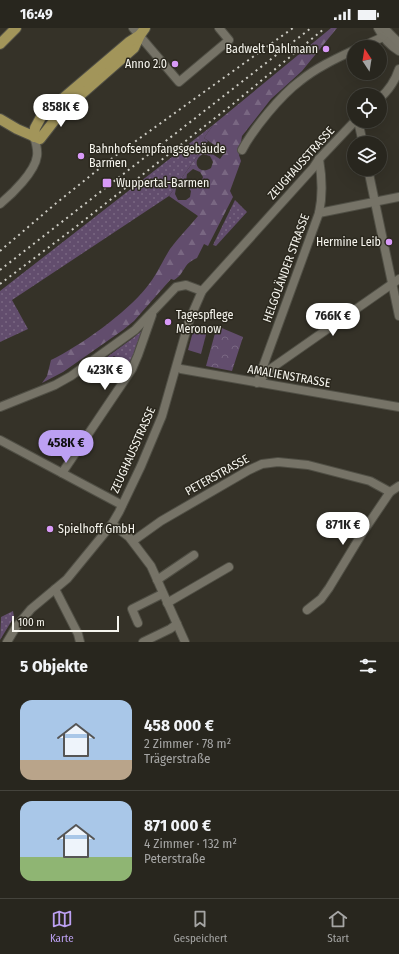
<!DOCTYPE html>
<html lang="de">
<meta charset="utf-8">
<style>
:root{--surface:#28261e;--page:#34322b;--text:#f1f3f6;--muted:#a5a5a4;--line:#44433c;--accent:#bca0f2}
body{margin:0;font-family:"Fira Sans Condensed",sans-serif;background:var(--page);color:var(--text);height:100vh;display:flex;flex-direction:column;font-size:15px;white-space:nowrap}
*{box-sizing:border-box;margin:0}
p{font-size:13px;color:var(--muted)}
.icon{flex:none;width:22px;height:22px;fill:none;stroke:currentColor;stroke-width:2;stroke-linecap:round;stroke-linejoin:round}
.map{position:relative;height:614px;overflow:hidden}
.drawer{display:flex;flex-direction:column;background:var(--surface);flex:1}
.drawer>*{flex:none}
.needle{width:26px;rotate:348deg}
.tools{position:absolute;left:347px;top:12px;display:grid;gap:8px}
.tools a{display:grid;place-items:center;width:40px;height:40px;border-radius:50%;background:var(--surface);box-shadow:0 4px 16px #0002,0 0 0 1px var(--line);font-size:20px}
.scale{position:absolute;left:12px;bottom:10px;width:107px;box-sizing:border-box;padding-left:4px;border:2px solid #f6f5ee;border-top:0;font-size:11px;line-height:14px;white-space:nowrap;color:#f6f5ee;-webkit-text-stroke:3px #2b281e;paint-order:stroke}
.price{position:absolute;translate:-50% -34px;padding:0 9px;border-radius:14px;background:#fff;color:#222;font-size:13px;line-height:26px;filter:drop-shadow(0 1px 2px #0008)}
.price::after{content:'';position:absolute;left:50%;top:24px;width:12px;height:9px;margin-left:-6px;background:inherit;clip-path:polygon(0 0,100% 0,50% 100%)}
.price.selected{background:var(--accent);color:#111}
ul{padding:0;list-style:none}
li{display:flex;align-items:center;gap:12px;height:100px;padding:0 20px}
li+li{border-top:1px solid var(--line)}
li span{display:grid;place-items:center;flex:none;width:112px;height:80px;border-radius:12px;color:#555}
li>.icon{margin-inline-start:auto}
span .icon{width:48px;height:48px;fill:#fffc;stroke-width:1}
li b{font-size:17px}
h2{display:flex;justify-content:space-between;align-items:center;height:48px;padding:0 20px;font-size:17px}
.status{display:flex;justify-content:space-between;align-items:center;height:28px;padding:0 20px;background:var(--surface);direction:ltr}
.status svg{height:11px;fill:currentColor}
.tabs{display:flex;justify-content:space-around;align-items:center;height:56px;border-top:1px solid var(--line);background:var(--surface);font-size:11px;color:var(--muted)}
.tabs a{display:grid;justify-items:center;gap:2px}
.tabs .selected{color:var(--accent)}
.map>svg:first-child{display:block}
.grass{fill:url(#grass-dots)}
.forest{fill:url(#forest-firs);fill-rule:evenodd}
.park{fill:url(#park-crowns)}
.garden{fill:#624d6d}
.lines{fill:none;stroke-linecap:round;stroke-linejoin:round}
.minor-casing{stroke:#504f45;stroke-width:10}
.major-casing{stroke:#504f45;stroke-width:12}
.minor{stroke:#767367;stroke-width:8}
.major{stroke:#a2955a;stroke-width:10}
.rail{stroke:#cdccc4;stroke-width:2;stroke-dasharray:2 4;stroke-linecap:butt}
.poi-dot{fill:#d99af8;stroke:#2b281e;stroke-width:1.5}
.labels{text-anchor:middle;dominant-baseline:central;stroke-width:3;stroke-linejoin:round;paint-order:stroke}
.poi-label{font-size:12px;fill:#f6f5ee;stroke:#2b281e;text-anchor:start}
.street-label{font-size:12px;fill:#f6f5ee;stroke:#2b281e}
</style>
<div class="status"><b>16:49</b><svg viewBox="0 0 49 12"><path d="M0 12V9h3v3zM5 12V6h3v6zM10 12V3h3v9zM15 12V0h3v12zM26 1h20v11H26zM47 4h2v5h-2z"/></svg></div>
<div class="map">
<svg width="399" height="614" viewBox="0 0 399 614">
<defs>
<pattern id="grass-dots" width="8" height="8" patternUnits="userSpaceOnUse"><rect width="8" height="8" fill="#624d6d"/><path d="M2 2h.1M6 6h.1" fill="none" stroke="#796782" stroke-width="1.8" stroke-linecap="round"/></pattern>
<pattern id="forest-firs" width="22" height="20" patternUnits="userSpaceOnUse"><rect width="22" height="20" fill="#624d6d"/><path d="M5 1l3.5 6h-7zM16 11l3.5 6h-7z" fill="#796782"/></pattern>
<pattern id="park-crowns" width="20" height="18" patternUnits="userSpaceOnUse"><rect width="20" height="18" fill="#624d6d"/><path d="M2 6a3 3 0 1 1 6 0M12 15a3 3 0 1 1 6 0" fill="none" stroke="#796782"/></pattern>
</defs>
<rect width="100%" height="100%" fill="#353228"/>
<g class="grass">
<path d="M213,97L204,110L208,113L169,168L12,272L28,301L0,314V263Z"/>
<path d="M235,172L247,184L216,218L213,217Z"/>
<path d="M144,301L130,337L114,328L99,339L96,337L133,310Z"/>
<path d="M13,583L14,589L0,612L1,589Z"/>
</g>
<path class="forest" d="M331,0H337L302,43L271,71L242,108L239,127L241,133L230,163L233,169L208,218L204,216L197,230C182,236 186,245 174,252L171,251L134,293L123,302L63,344L42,355L47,348L51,332C80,318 126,285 146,260C156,248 162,234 170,221C178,210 189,199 198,188L169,168L203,120L220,131L225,124L204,110L213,97ZM203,126L210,128L213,134L211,140C199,148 190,133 203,126ZM193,141L200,144L203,149L201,155L195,158L190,157L186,153L187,146ZM181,157H186L191,163L190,169L186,172H178L175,166L176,160Z"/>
<path class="park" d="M217,298L243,309L232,343L206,338Z"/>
<path class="garden" d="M194,300L207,303L201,326L188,322Z"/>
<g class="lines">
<defs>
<g id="minor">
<path d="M133,0L179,54L229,12L219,0"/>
<path d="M378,0C383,10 389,17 399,23"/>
<path d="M384,0L399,15"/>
<path d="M361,19L383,9"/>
<path d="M380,70C389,62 395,53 399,41"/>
<path d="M358,93L363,115"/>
<path d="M242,122C254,100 280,68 300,53C316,40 335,31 354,22"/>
<path d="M368,141L399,288"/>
<path d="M0,176C12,166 35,144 37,128C38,121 36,115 34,109"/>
<path d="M319,185L399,169"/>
<path d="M177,339L181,341L399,379"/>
<path d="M262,350L266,344L399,251"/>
<path d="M257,355L319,185C323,167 322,149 319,131"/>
<path d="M0,379L55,357L71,348L135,302L176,259L186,257L202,263"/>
<path d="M0,412L122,477"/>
<path d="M62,445L132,341L138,327L152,287"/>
<path d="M112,496L129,509L151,538L185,614"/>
<path d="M133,513L161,493L249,442L262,436L278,434L308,437L370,453L390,464L399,458"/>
<path d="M157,552L194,527"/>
<path d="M55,561L78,606L80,614"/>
<path d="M167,575L229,539"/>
<path d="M307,582L321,571L329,560L363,504L390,464"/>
<path d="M138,595L132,581L162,566"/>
<path d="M7,614L16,599L31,581L67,551L112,496L119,484L141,438L162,388L189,293L202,263L313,140L319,131L355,93"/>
<path d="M143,614L170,601L177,596"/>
</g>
<g id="major">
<path d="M0,16L16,0"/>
<path d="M0,91L17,101L40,111L61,84L134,20L140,7L145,0"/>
<path d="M34,109L35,100L41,89L129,14L140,7"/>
</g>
</defs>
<use href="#minor" class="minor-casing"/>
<use href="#major" class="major-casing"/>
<use href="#minor" class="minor"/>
<use href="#major" class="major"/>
<g class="rail">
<path d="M0,223L54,177L115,128L293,0"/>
<path d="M0,242L311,0"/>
<path d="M0,256L73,201L233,76L325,0"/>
</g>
</g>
<g class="poi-dot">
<circle cx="326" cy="21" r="4"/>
<circle cx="175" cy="36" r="4"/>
<circle cx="81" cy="128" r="4"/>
<rect x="102" y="150" width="10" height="10" rx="2"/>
<circle cx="389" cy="214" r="4"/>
<circle cx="168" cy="294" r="4"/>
<circle cx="50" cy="501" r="4"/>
</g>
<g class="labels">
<g class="poi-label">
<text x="318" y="21" text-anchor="end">Badwelt Dahlmann</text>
<text x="167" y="36" text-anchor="end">Anno 2.0</text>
<text x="89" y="121">Bahnhofsempfangsgebäude<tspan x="89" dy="14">Barmen</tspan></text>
<text x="116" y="155">Wuppertal-Barmen</text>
<text x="381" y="214" text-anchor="end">Hermine Leib</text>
<text x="176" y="287">Tagespflege<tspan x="176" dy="14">Meronow</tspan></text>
<text x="58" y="501">Spielhoff GmbH</text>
</g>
<g class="street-label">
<text transform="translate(301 135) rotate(-48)">ZEUGHAUSSTRASSE</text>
<text transform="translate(286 240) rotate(-70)">HELGOLÄNDER STRASSE</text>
<text transform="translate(289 348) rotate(10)">AMALIENSTRASSE</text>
<text transform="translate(133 422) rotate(-66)">ZEUGHAUSSTRASSE</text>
<text transform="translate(217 447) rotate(-29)">PETERSTRASSE</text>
</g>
</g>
</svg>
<div class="tools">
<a><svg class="needle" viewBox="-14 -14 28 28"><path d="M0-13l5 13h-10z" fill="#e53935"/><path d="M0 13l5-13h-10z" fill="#a5a5a4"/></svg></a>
<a><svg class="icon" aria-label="locate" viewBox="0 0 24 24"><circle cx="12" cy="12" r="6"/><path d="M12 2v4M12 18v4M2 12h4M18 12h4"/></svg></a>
<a><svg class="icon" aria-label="layers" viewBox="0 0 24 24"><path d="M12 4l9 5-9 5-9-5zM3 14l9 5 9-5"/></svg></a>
</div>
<div class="scale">100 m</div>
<b class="price" style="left:61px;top:100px">858K €</b>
<b class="price" style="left:333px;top:309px">766K €</b>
<b class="price" style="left:105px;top:363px">423K €</b>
<b class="price selected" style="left:66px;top:436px">458K €</b>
<b class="price" style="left:343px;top:518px">871K €</b>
</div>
<section class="drawer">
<h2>5 Objekte<svg class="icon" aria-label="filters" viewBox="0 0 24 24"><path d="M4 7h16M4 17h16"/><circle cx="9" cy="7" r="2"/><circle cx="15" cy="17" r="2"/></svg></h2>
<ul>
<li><span style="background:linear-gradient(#a9c7e8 75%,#b9a48a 0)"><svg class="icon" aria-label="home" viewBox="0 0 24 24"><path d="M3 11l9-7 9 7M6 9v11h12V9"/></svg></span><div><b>458 000 €</b><p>2 Zimmer · 78 m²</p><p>Trägerstraße</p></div></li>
<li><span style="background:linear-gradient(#a9c7e8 70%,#8fb573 0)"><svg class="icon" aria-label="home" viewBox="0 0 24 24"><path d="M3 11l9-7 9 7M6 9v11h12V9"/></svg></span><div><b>871 000 €</b><p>4 Zimmer · 132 m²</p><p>Peterstraße</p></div></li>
</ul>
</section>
<nav class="tabs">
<a class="selected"><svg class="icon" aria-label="map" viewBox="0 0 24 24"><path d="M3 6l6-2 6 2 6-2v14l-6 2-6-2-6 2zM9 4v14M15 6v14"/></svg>Karte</a>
<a><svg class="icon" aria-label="saved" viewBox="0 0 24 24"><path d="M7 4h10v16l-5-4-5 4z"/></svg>Gespeichert</a>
<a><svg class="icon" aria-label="home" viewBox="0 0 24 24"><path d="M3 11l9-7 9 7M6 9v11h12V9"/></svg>Start</a>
</nav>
